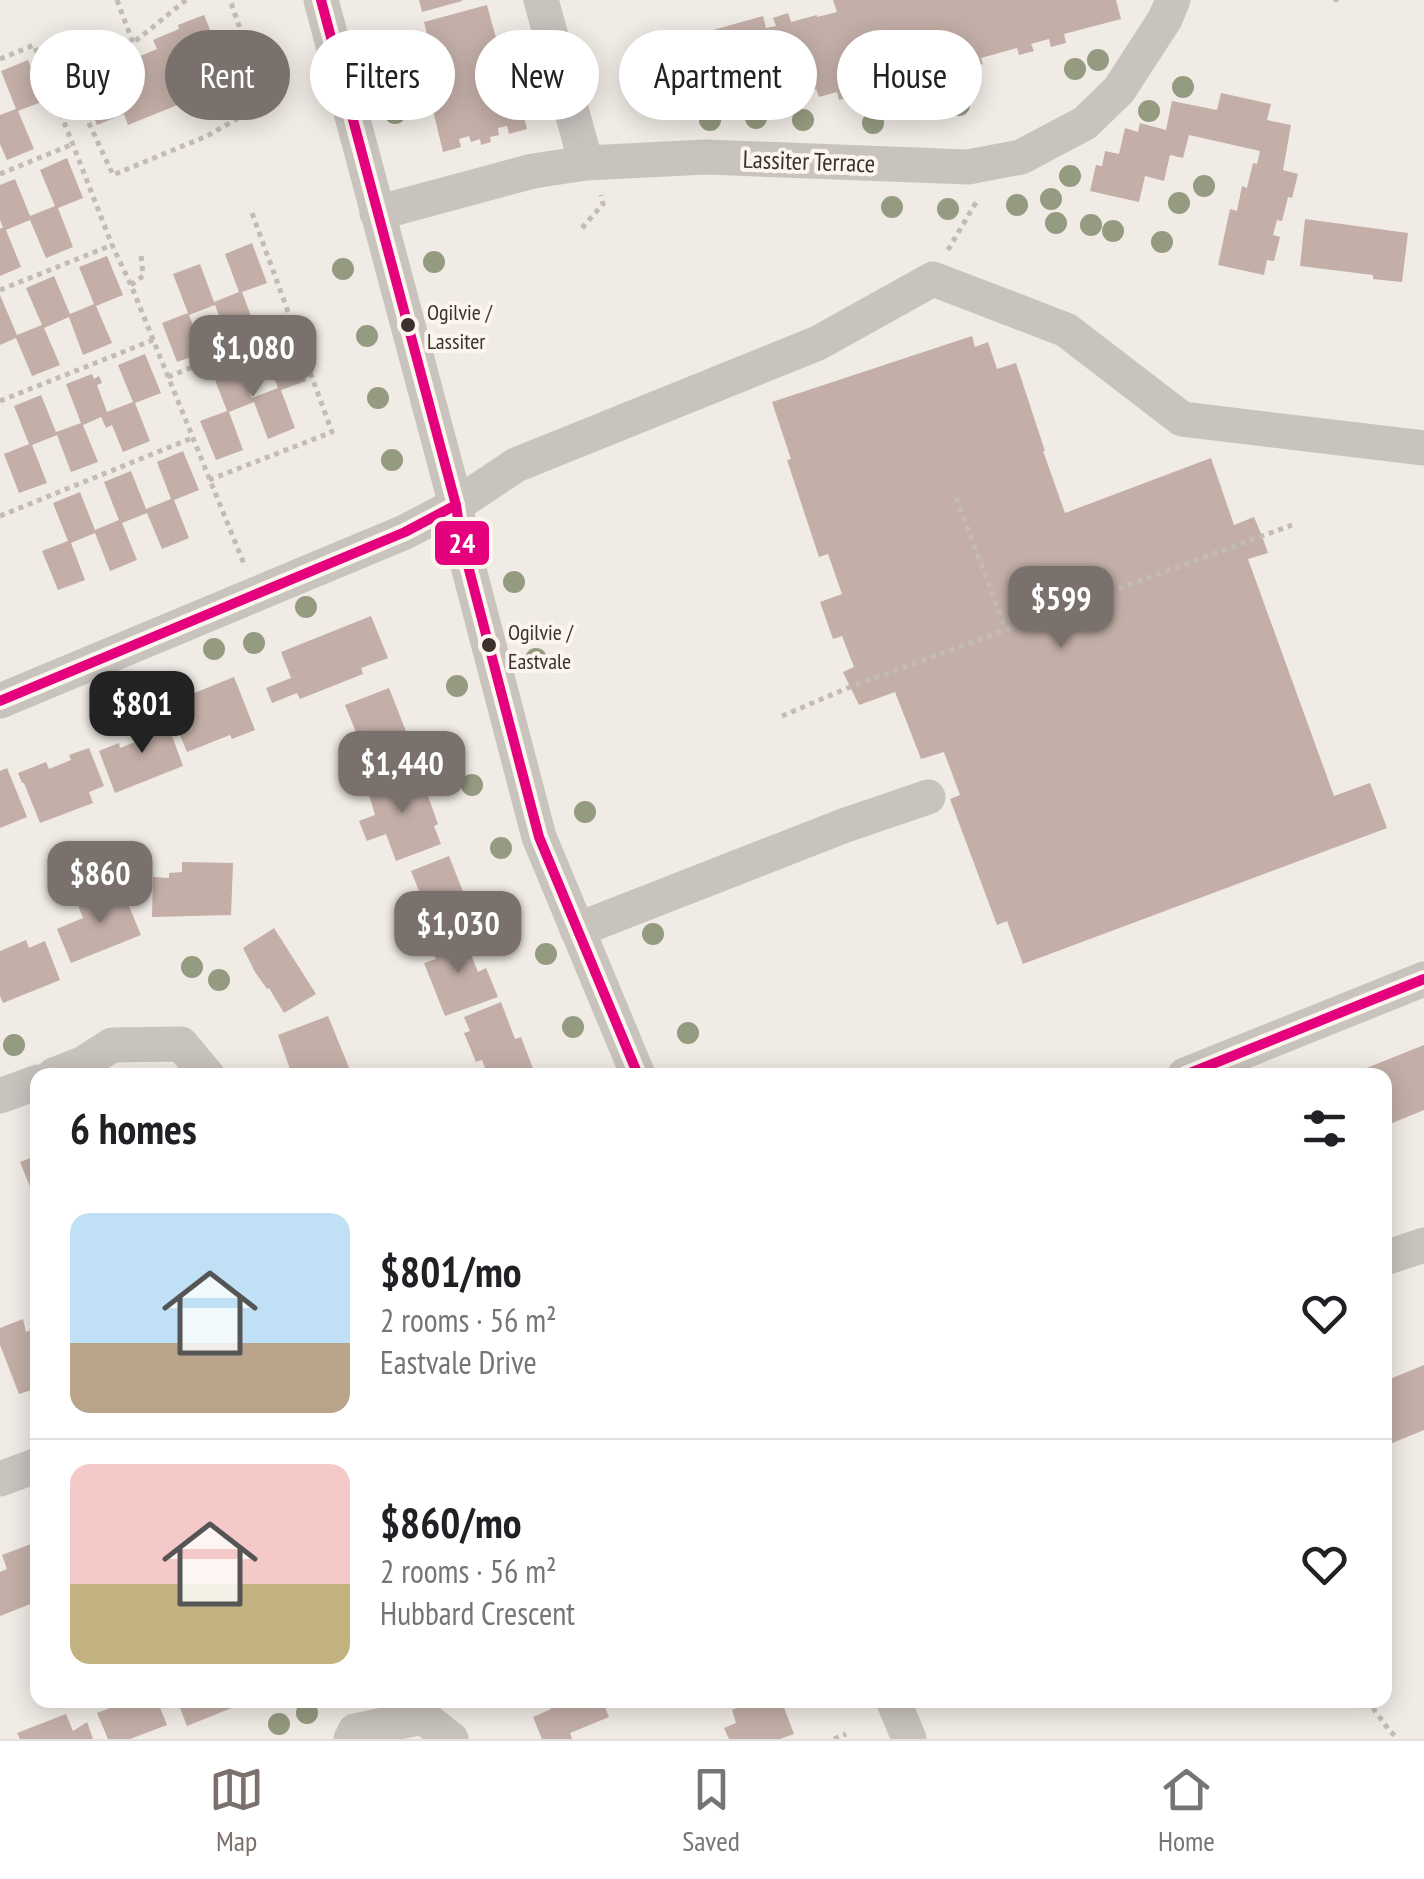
<!DOCTYPE html>
<meta charset="utf-8">
<style>
:root{--surface:#fff;--page:#f2f2f2;--text:#202124;--muted:#757577;--line:#e0e0e0;--accent:#7a716c}
body{margin:0;font-family:"PT Sans Narrow",sans-serif;background:var(--page);color:var(--text);height:100vh;display:flex;flex-direction:column;font-size:38px;white-space:nowrap}
*{box-sizing:border-box;margin:0}
p{font-size:32px;color:var(--muted)}
.icon{flex:none;width:55px;height:55px;fill:none;stroke:currentColor;stroke-width:2;stroke-linecap:round;stroke-linejoin:round}
.map{position:relative;flex:1;overflow:hidden}
.details{position:absolute;left:30px;top:1068px;width:1362px;height:640px;display:flex;flex-direction:column;background:var(--surface);border-radius:20px;box-shadow:0 5px 25px #0003}
.details>*{flex:none}
.banner{position:absolute;left:30px;top:30px;width:1365px;height:90px;display:flex;gap:20px}
.price{position:absolute;translate:-50% -85px;padding:0 22px;border-radius:20px;background:var(--accent);color:#fff;font-size:32px;line-height:65px;filter:drop-shadow(0 2px 5px #0008)}
.price::after{content:'';position:absolute;left:50%;top:60px;width:30px;height:22px;margin-left:-15px;background:inherit;clip-path:polygon(0 0,100% 0,50% 100%)}
.price.on{background:#222;color:#fff}
ul{padding:0;list-style:none}
li{display:flex;align-items:center;gap:30px;height:250px;padding:0 40px}
li+li{border-top:2px solid var(--line)}
li span{display:grid;place-items:center;flex:none;width:280px;height:200px;border-radius:20px;color:#555}
li>.icon{margin-inline-start:auto}
span .icon{width:120px;height:120px;fill:#fffc;stroke-width:1}
li b{font-size:42px}
h2{display:flex;justify-content:space-between;align-items:center;height:120px;padding:0 40px;font-size:42px}
.tag{padding:0 35px;border-radius:45px;background:var(--surface);box-shadow:0 5px 25px #0003;font-size:35px;line-height:90px}
.tag.on{background:var(--accent);color:#fff}
.menu{display:flex;justify-content:space-around;align-items:center;height:140px;border-top:2px solid var(--line);background:var(--surface);font-size:28px;color:var(--muted)}
.menu a{display:grid;justify-items:center;gap:5px}
.menu .on{color:var(--accent)}
.map>svg:first-child{display:block}
.building{fill:#c3afa7}
.lines{fill:none;stroke-linecap:round;stroke-linejoin:round}
.path{stroke:#c2bbb6;stroke-width:5;stroke-dasharray:5 5;stroke-linecap:butt}
.minor{stroke:#c9c3be;stroke-width:35}
.bus-1-casing{stroke:#fbf5ee;stroke-width:18}
.bus-1{stroke:#e5007d;stroke-width:10}
.tree{fill:#959b80}
.bus-dot{fill:#3b302b;stroke:#fbf5ee;stroke-width:4}
.labels{text-anchor:middle;dominant-baseline:central;stroke-width:8;stroke-linejoin:round;paint-order:stroke}
.bus-label{font-size:22px;fill:#3b302b;stroke:#fbf5ee;text-anchor:start}
.street-label{font-size:25px;fill:#3b302b;stroke:#fbf5ee}
.line-badge{stroke:#fbf5ee;stroke-width:4}
.badge-label{font-size:28px;text-anchor:middle;font-weight:bold;fill:#fff}
</style>
<div class="map">
<svg width="1424" height="1739" viewBox="0 0 1424 1739">
<rect width="100%" height="100%" fill="#f0ebe5"/>
<g class="building">
<path d="M419,0H462V1L422,12Z"/>
<path d="M833,0H1116L1121,19L1064,34L1066,43L1051,47L1049,39L1031,44L1034,51L1019,55L1017,48L981,58L983,64L965,70L967,78L931,89L929,80L909,86L907,77L901,80L897,66L871,74L876,90L839,100L837,92L819,97L816,89L802,93L804,101L788,106L786,97L728,113L719,80L711,82L707,67L715,65L711,52L703,54L700,41L707,39L706,32L763,16L766,28L776,26L773,18L788,13L791,22L817,15V17L837,12Z"/>
<path d="M487,5L499,49L493,51L503,88L516,85L527,129L509,134L507,126L498,128L499,135L490,137L491,142L481,145L480,139L471,142L469,136L459,139L461,147L443,152L432,106L439,105L429,64L434,62L424,22Z"/>
<path d="M204,15L224,64L198,75L202,85L177,96L180,104L128,125L124,114L97,125L77,75L104,64L106,70L157,49L153,40L179,29L178,25Z"/>
<path d="M28,60L44,101L18,111L34,149L7,160L0,144V115L16,109L1,71Z"/>
<path d="M1221,93L1271,104L1267,120L1291,125L1283,170L1298,174L1292,198L1288,197L1282,221L1277,220L1273,235L1280,237L1274,261L1267,260L1264,275L1218,265L1230,209L1237,211L1242,186L1247,188L1253,163L1257,164L1260,151L1189,135L1183,158L1170,155L1164,181L1145,176L1139,202L1090,191L1096,165L1102,166L1105,151L1119,154L1125,128L1138,132L1140,123L1166,130L1172,101L1217,110Z"/>
<path d="M67,158L83,198L58,208L73,247L46,258L30,220L6,230L21,267L0,276V229L3,227L0,220V185L15,179L30,216L55,206L40,170Z"/>
<path d="M1305,219L1408,233L1402,282L1373,279V275L1300,266Z"/>
<path d="M252,243L267,283L242,292L257,332L229,342L215,305L189,315L202,348L211,344L213,349L177,362L162,323L188,313L173,274L200,264L214,302L239,292L225,254Z"/>
<path d="M107,256L123,295L96,306L112,343L83,355L69,317L44,328L60,365L32,376L16,338L0,345V295L17,335L42,325L26,288L54,276L70,314L94,304L79,267Z"/>
<path d="M972,336L975,347L988,342L997,369L1016,363L1045,451H1043L1065,513L1211,458L1234,525L1254,517L1262,536L1268,553L1248,559L1334,796L1370,783L1387,828L1023,964L1007,921L997,925L950,799L960,795L944,752L921,759L895,692L859,705L843,672L854,667L842,636L833,639L820,602L842,594L828,554L819,557L787,460L791,459L772,402Z"/>
<path d="M290,341L306,381L281,390L295,428L268,439L254,402L229,412L243,450L216,460L200,421L227,411L212,372L238,361L241,368L245,366L250,376L244,378L252,398L278,388L264,351Z"/>
<path d="M145,354L161,393L135,403L150,441L123,452L112,425L106,428L101,417L83,425L98,462L71,472L57,435L32,445L47,483L19,493L4,454L29,444L14,406L41,395L56,432L81,423L66,384L92,374L94,379L99,376L102,383L97,385L107,412L133,402L118,365Z"/>
<path d="M183,451L199,490L174,500L189,538L162,549L147,513L122,523L137,560L110,571L95,533L71,543L85,580L58,590L42,551L68,541L53,503L80,492L95,530L119,520L104,482L131,471L146,509L171,499L157,462Z"/>
<path d="M371,616L388,658L361,668L363,674L300,699L297,693L272,703L266,688L291,678L281,652Z"/>
<path d="M234,677L255,730L232,739L230,735L187,752L167,704Z"/>
<path d="M389,688L416,757L373,774L345,705Z"/>
<path d="M164,714L183,766L115,793L99,751L119,743L120,748L140,740L135,726Z"/>
<path d="M89,748L104,786L89,792L93,803L40,823L24,783H22L18,773L46,762L49,769L71,760L69,755Z"/>
<path d="M7,768L27,817L0,828V771Z"/>
<path d="M411,771L418,788L424,785L438,824L434,826L441,844L396,861L386,834L367,841L359,821L375,815L367,788Z"/>
<path d="M449,856L465,897L462,899L468,914L434,928L411,871Z"/>
<path d="M182,862L233,863L231,915L152,917L153,877L169,878V873L182,872Z"/>
<path d="M121,887L141,935L71,963L57,929L83,918L78,905Z"/>
<path d="M274,928L316,994L284,1013L269,988L267,989L255,972L243,948Z"/>
<path d="M462,932L478,972L486,968L498,997L445,1016L424,963L436,959L430,944Z"/>
<path d="M26,940L29,948L45,941L60,980L3,1003L0,996V951Z"/>
<path d="M501,1002L515,1039L521,1037L534,1071L524,1075H488L482,1060L476,1062L464,1033L470,1031L464,1017Z"/>
<path d="M328,1016L352,1075H292L278,1035Z"/>
<path d="M1424,1045V1110L1385,1126V1075H1349Z"/>
<path d="M38,1155V1204H37L20,1162Z"/>
<path d="M23,1319L26,1332L38,1327V1388L19,1394L0,1345V1328Z"/>
<path d="M1424,1365V1430L1385,1446V1381Z"/>
<path d="M31,1544L38,1561L36,1562L38,1601L0,1616V1572L7,1569L2,1555Z"/>
<path d="M118,1700H157L167,1725L130,1739H108L97,1713L110,1708L109,1705Z"/>
<path d="M177,1700H243L244,1703L187,1726Z"/>
<path d="M548,1700H602L609,1717L570,1733L572,1739H542L533,1717L551,1709Z"/>
<path d="M738,1700H781L794,1734L780,1739H729L724,1728L736,1723L732,1710L741,1706Z"/>
<path d="M66,1714L73,1731L87,1722L93,1739H20L17,1733Z"/>
</g>
<g class="lines">
<g class="path">
<path d="M117,0L133,43"/>
<path d="M186,0L133,43L79,53L68,78L113,175L207,136L240,117L248,89L249,54L230,0"/>
<path d="M1336,0V2"/>
<path d="M0,59L34,45L112,245L131,285L244,564"/>
<path d="M0,174L73,144"/>
<path d="M582,228L603,204L601,195"/>
<path d="M948,250L978,199"/>
<path d="M131,285L143,276L141,254"/>
<path d="M0,290L112,245"/>
<path d="M168,377L294,326"/>
<path d="M0,401L153,340"/>
<path d="M209,480L332,432L252,213"/>
<path d="M956,498L1006,630"/>
<path d="M0,516L192,438"/>
<path d="M782,716L850,687L1292,525"/>
<path d="M1367,1700L1389,1730L1398,1739"/>
<path d="M834,1739L846,1734"/>
</g>
<g class="minor">
<path d="M321,0L456,505L461,539L539,837L638,1075"/>
<path d="M541,0L586,163"/>
<path d="M377,213L533,171L586,163L706,157L968,167L1021,157L1085,123L1119,90L1165,19L1173,0"/>
<path d="M0,701L405,532L456,505L516,465L818,343L933,279L1066,330L1182,419L1424,448"/>
<path d="M577,930L843,826L928,797"/>
<path d="M54,1075L84,1063L112,1045L181,1044L207,1075"/>
<path d="M1185,1075L1424,979"/>
<path d="M0,1096L38,1082"/>
<path d="M1385,1258L1424,1245"/>
<path d="M0,1479L38,1465"/>
<path d="M893,1700L909,1739"/>
<path d="M351,1739L355,1731L423,1717L451,1739"/>
</g>
<defs>
<g id="bus-1">
<path d="M321,0L456,505L461,539L539,837L638,1075"/>
<path d="M0,701L405,532L456,505"/>
<path d="M1185,1075L1424,979"/>
</g>
</defs>
<use href="#bus-1" class="bus-1-casing"/>
<use href="#bus-1" class="bus-1"/>
</g>
<g class="tree">
<circle cx="381" cy="46" r="11"/>
<circle cx="1098" cy="60" r="11"/>
<circle cx="686" cy="65" r="11"/>
<circle cx="1075" cy="69" r="11"/>
<circle cx="1183" cy="87" r="11"/>
<circle cx="959" cy="105" r="11"/>
<circle cx="681" cy="109" r="11"/>
<circle cx="1149" cy="111" r="11"/>
<circle cx="395" cy="113" r="11"/>
<circle cx="756" cy="118" r="11"/>
<circle cx="710" cy="120" r="11"/>
<circle cx="803" cy="120" r="11"/>
<circle cx="873" cy="123" r="11"/>
<circle cx="1070" cy="176" r="11"/>
<circle cx="1204" cy="186" r="11"/>
<circle cx="1051" cy="199" r="11"/>
<circle cx="1179" cy="203" r="11"/>
<circle cx="1017" cy="205" r="11"/>
<circle cx="892" cy="207" r="11"/>
<circle cx="948" cy="209" r="11"/>
<circle cx="1056" cy="223" r="11"/>
<circle cx="1091" cy="225" r="11"/>
<circle cx="1113" cy="231" r="11"/>
<circle cx="1162" cy="242" r="11"/>
<circle cx="434" cy="262" r="11"/>
<circle cx="343" cy="269" r="11"/>
<circle cx="367" cy="336" r="11"/>
<circle cx="378" cy="398" r="11"/>
<circle cx="392" cy="460" r="11"/>
<circle cx="514" cy="582" r="11"/>
<circle cx="306" cy="607" r="11"/>
<circle cx="254" cy="643" r="11"/>
<circle cx="214" cy="649" r="11"/>
<circle cx="536" cy="659" r="11"/>
<circle cx="457" cy="686" r="11"/>
<circle cx="137" cy="694" r="11"/>
<circle cx="472" cy="785" r="11"/>
<circle cx="585" cy="812" r="11"/>
<circle cx="501" cy="848" r="11"/>
<circle cx="653" cy="934" r="11"/>
<circle cx="546" cy="954" r="11"/>
<circle cx="192" cy="967" r="11"/>
<circle cx="219" cy="980" r="11"/>
<circle cx="573" cy="1027" r="11"/>
<circle cx="688" cy="1033" r="11"/>
<circle cx="14" cy="1045" r="11"/>
<circle cx="307" cy="1713" r="11"/>
<circle cx="279" cy="1724" r="11"/>
</g>
<g class="bus-dot">
<circle cx="408" cy="325" r="9"/>
<circle cx="489" cy="645" r="9"/>
</g>
<g class="labels">
<g class="bus-label">
<text x="427" y="312">Ogilvie /<tspan x="427" dy="29">Lassiter</tspan></text>
<text x="508" y="632">Ogilvie /<tspan x="508" dy="29">Eastvale</tspan></text>
</g>
<g class="street-label">
<text transform="translate(809 161) rotate(2)">Lassiter Terrace</text>
</g>
</g>
<rect class="line-badge" x="433" y="519" width="58" height="48" rx="10" fill="#e5007d"/>
<g class="badge-label">
<text x="462" y="553">24</text>
</g>
</svg>
<b class="price" style="left:253px;top:400px">$1,080</b>
<b class="price" style="left:1061px;top:651px">$599</b>
<b class="price on" style="left:142px;top:756px">$801</b>
<b class="price" style="left:402px;top:816px">$1,440</b>
<b class="price" style="left:100px;top:926px">$860</b>
<b class="price" style="left:458px;top:976px">$1,030</b>
<div class="banner">
<a class="tag">Buy</a>
<a class="tag on">Rent</a>
<a class="tag">Filters</a>
<a class="tag">New</a>
<a class="tag">Apartment</a>
<a class="tag">House</a>
</div>
<section class="details">
<h2>6 homes<svg class="icon" aria-label="filters" viewBox="0 0 24 24"><path d="M4 7h16M4 17h16"/><circle cx="9" cy="7" r="2"/><circle cx="15" cy="17" r="2"/></svg></h2>
<ul>
<li><span style="background:linear-gradient(#bfe0f5 65%,#b9a48a 0)"><svg class="icon" aria-label="home" viewBox="0 0 24 24"><path d="M3 11l9-7 9 7M6 9v11h12V9"/></svg></span><div><b>$801/mo</b><p>2 rooms · 56 m²</p><p>Eastvale Drive</p></div><svg class="icon" aria-label="heart" viewBox="0 0 24 24"><path d="M12 20l-8-8c-3-5 5-10 8-4 3-6 11-1 8 4z"/></svg></li>
<li><span style="background:linear-gradient(#f6c9c9 60%,#c2b280 0)"><svg class="icon" aria-label="home" viewBox="0 0 24 24"><path d="M3 11l9-7 9 7M6 9v11h12V9"/></svg></span><div><b>$860/mo</b><p>2 rooms · 56 m²</p><p>Hubbard Crescent</p></div><svg class="icon" aria-label="heart" viewBox="0 0 24 24"><path d="M12 20l-8-8c-3-5 5-10 8-4 3-6 11-1 8 4z"/></svg></li>
</ul>
</section>
</div>
<nav class="menu">
<a class="on"><svg class="icon" aria-label="map" viewBox="0 0 24 24"><path d="M3 6l6-2 6 2 6-2v14l-6 2-6-2-6 2zM9 4v14M15 6v14"/></svg>Map</a>
<a><svg class="icon" aria-label="saved" viewBox="0 0 24 24"><path d="M7 4h10v16l-5-4-5 4z"/></svg>Saved</a>
<a><svg class="icon" aria-label="home" viewBox="0 0 24 24"><path d="M3 11l9-7 9 7M6 9v11h12V9"/></svg>Home</a>
</nav>
